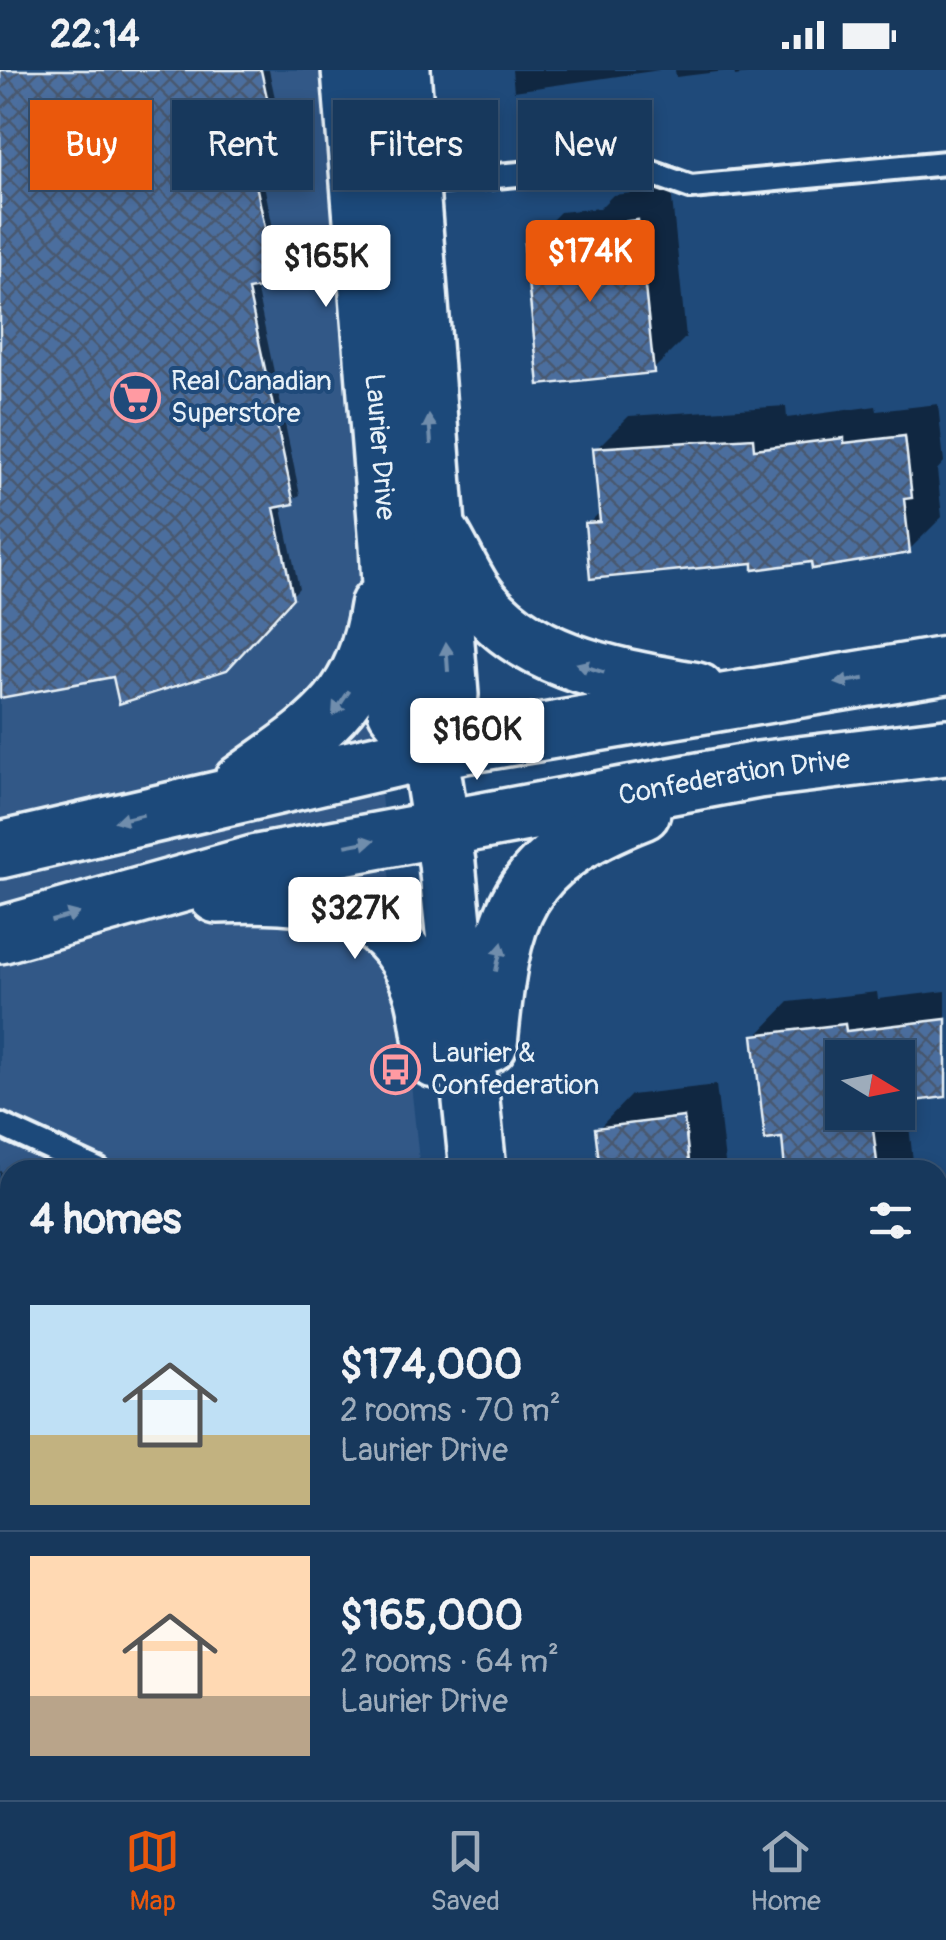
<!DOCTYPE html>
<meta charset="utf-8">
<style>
:root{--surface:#17385c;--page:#244365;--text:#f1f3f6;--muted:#9eacbb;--line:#365272;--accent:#ea580c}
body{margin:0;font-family:Pangolin,sans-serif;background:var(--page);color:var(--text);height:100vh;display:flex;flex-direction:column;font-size:38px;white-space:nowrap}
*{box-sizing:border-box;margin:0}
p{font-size:32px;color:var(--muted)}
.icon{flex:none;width:55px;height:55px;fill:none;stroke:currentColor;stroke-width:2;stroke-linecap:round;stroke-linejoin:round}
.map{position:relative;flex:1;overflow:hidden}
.side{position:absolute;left:0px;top:1090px;width:948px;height:640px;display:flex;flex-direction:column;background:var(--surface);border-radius:30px 30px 0 0;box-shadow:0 5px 15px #0003,0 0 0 2px var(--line)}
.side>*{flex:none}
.hud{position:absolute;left:30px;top:30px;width:888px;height:90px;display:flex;gap:20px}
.needle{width:65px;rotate:100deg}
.fabs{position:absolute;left:825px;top:970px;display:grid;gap:20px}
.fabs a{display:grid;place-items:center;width:90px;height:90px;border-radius:0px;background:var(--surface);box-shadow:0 5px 15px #0003,0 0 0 2px var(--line);font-size:50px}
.price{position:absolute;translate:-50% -85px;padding:0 22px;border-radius:10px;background:#fff;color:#222;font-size:32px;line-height:65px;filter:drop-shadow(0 2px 5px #0008)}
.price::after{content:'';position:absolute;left:50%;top:60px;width:30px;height:22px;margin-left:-15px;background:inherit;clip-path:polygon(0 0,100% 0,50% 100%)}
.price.active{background:var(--accent);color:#fff}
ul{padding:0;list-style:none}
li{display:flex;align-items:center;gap:30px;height:250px;padding:0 30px}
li+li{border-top:2px solid var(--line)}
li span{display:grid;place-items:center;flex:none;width:280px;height:200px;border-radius:0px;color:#555}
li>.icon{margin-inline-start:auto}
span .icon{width:120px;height:120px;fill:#fffc;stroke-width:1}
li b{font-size:42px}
h2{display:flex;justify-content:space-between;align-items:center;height:120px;padding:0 30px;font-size:42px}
.pill{padding:0 35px;border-radius:0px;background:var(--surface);box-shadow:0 5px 15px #0003,0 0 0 2px var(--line);font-size:35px;line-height:90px}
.pill.active{background:var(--accent);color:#fff}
.status{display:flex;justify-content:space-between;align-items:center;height:70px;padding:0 50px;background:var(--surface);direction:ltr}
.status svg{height:28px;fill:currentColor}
.dock{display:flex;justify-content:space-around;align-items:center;height:140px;border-top:2px solid var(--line);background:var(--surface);font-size:28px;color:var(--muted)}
.dock a{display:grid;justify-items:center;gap:5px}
.dock .active{color:var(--accent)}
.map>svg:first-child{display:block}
.built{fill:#305887}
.shadow{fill:#0007;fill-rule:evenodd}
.building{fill:url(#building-cross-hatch);stroke:#e8f1f8;stroke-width:2.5}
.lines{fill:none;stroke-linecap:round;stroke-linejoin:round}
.lane-casing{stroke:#e8f1f8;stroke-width:30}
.secondary-casing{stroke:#e8f1f8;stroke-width:62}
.path{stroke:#e8f1f8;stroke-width:6;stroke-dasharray:2.5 8;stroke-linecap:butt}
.lane{stroke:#1f4a7a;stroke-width:22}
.secondary{stroke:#1f4a7a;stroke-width:55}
.oneway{fill:#6f8dac}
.labels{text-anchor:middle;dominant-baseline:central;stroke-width:8;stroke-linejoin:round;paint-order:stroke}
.poi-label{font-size:28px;fill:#e8f1f8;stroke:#1f4a7a;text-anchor:start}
.street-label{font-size:28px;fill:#e8f1f8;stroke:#1f4a7a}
</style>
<div class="status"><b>22:14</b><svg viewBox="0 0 49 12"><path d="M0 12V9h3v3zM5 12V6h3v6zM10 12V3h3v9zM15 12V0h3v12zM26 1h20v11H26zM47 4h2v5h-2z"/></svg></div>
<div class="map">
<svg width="946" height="1730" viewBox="0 0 946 1730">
<defs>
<pattern id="building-cross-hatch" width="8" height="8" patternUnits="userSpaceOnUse" patternTransform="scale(2.5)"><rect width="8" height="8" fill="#4c6e9e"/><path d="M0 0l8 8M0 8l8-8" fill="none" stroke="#495970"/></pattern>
</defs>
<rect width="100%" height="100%" fill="#1f4a7a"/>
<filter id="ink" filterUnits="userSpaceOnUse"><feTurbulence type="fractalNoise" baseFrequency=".01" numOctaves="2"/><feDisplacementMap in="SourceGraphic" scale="20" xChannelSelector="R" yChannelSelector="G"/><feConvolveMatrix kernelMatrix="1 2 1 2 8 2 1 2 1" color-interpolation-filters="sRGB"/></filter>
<g filter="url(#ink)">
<path class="built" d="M0,0H324L359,514L420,1100H10V1720H471L475,1730H0Z"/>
<g class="shadow">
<path d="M0,0H269L278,42L271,49L251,53L283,205L276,213L256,217L300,425L281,434L299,518L225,598L115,604L0,626Z"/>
<path d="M512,0H660L514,21Z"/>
<path d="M675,0H773L735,6L734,0L676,7Z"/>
<path d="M671,119L686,267L653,300L527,175L560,142L600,138L613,125Z"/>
<path d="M938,334L944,392L937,400L942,447L909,480L755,490L588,454L602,440L596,379L629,346L786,336L787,348L876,336L877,341Z"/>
<path d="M946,921V1024L906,1029L914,1100H788L784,1065L756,966L789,932L877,922L878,929ZM842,988H898V1042H842Z"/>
<path d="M716,1015L726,1100H603L598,1059L631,1025Z"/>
<path d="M0,1101L10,1106V1720H219L223,1730H0Z"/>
<path d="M938,1155L939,1168H946V1247L938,1248Z"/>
</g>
<g class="building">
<path d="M0,0H261L272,51L244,57L277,215L248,220L294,434L274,438L293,528L227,600L119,634L113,607L0,628Z"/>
<path d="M638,150L654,303L539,315L524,174L578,169L577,157Z"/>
<path d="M905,366L912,428L904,429L910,483L812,499L811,492L753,500V493L590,509L585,453L600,452L593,378L753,368L754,379L844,368V373Z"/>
<path d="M946,949V1027L898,1033V988H842V1042H871L878,1100H785L782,1068L765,1070L753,965L845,954L846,961Z"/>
<path d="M684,1047L690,1100H600L595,1058Z"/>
</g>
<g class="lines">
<defs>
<g id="lane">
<path d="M411,114L626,94L691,117L946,93"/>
<path d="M0,1055L98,1100"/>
<path d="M938,1613L940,1641"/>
<path d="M249,1720L253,1730"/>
<path d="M280,1730L309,1720"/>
<path d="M461,1730L467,1720"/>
</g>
<g id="secondary">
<path id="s1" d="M350,0L388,474L396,640L429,681"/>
<path d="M402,0L450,625L429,681L447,793L478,1100"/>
<path d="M443,467C453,484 462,504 473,521C522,593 618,607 697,621"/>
<path d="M241,713C316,659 363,636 378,536"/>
<path d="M0,780L429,681L946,595"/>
<path d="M217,825C303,822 390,824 422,921C429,943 430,967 435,990"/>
<path id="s2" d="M0,865L257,793L758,700L946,677"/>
<path d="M489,974C502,842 512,793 642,742"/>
<path d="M553,1720L556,1730"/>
</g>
</defs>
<use href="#lane" class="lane-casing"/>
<use href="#secondary" class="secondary-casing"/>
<g class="path">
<path d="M938,1174L946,1173"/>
<path d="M938,1202L946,1281"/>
<path d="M938,1691L946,1678"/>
<path d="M773,1720L780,1730"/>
<path d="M913,1730L919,1720"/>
</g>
<use href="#lane" class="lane"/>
<use href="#secondary" class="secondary"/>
</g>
<defs><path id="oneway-solid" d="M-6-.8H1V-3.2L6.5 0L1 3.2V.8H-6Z" transform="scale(2.5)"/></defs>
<g class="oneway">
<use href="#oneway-solid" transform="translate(430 360) rotate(-94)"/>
<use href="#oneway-solid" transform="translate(447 587) rotate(-94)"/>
<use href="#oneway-solid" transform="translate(590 598) rotate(-162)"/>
<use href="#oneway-solid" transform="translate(850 611) rotate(171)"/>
<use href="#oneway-solid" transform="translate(341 633) rotate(124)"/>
<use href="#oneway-solid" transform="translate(129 748) rotate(167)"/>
<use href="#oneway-solid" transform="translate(360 773) rotate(-11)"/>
<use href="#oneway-solid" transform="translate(65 847) rotate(-16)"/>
<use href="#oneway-solid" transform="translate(499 887) rotate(-78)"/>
</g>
</g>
<defs>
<symbol id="supermarket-ring" viewBox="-11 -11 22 22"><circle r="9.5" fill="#1f4a7a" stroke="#ff9aa2" stroke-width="1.5"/><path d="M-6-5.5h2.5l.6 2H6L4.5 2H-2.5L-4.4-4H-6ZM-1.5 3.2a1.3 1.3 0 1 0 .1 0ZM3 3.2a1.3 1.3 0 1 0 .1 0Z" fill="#ff9aa2"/></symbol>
<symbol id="bus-ring" viewBox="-11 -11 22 22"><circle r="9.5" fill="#1f4a7a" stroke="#ff9aa2" stroke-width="1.5"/><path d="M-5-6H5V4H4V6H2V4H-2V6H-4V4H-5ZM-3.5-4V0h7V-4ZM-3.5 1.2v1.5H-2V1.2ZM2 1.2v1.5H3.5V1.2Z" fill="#ff9aa2"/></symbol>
</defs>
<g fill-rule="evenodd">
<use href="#supermarket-ring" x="108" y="300" width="55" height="55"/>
<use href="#bus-ring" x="368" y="972" width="55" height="55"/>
</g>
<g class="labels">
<g class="poi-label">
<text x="171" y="311">Real Canadian<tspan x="171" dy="32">Superstore</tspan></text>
<text x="431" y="983">Laurier &amp;<tspan x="431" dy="32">Confederation</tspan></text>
</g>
<g class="street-label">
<text stroke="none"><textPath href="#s1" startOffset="378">Laurier Drive</textPath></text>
<text stroke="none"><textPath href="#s2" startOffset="752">Confederation Drive</textPath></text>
</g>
</g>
</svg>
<div class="fabs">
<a><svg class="needle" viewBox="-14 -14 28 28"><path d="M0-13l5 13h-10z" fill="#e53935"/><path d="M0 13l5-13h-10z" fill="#9eacbb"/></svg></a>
</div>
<b class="price active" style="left:590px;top:235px">$174K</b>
<b class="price" style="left:326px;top:240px">$165K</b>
<b class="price" style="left:477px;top:713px">$160K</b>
<b class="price" style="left:355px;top:892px">$327K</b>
<div class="hud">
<a class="pill active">Buy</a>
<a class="pill">Rent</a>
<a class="pill">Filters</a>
<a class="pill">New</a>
</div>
<section class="side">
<h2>4 homes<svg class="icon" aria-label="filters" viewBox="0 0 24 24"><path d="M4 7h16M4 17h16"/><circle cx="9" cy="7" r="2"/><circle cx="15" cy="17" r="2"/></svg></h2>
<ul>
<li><span style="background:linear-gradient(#bfe0f5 65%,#c2b280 0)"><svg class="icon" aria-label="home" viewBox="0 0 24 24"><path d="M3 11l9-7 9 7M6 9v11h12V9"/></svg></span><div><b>$174,000</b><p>2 rooms · 70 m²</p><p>Laurier Drive</p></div></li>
<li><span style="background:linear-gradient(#ffd9b3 70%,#b9a48a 0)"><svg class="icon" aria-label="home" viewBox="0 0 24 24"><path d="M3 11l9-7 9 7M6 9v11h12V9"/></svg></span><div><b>$165,000</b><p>2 rooms · 64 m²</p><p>Laurier Drive</p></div></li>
</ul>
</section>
</div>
<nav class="dock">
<a class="active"><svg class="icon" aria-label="map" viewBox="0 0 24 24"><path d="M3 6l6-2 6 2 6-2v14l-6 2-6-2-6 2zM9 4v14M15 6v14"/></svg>Map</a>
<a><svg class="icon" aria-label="saved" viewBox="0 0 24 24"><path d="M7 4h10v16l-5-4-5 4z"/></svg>Saved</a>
<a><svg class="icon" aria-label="home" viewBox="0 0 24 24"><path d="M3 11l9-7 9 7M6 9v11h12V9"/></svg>Home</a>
</nav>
